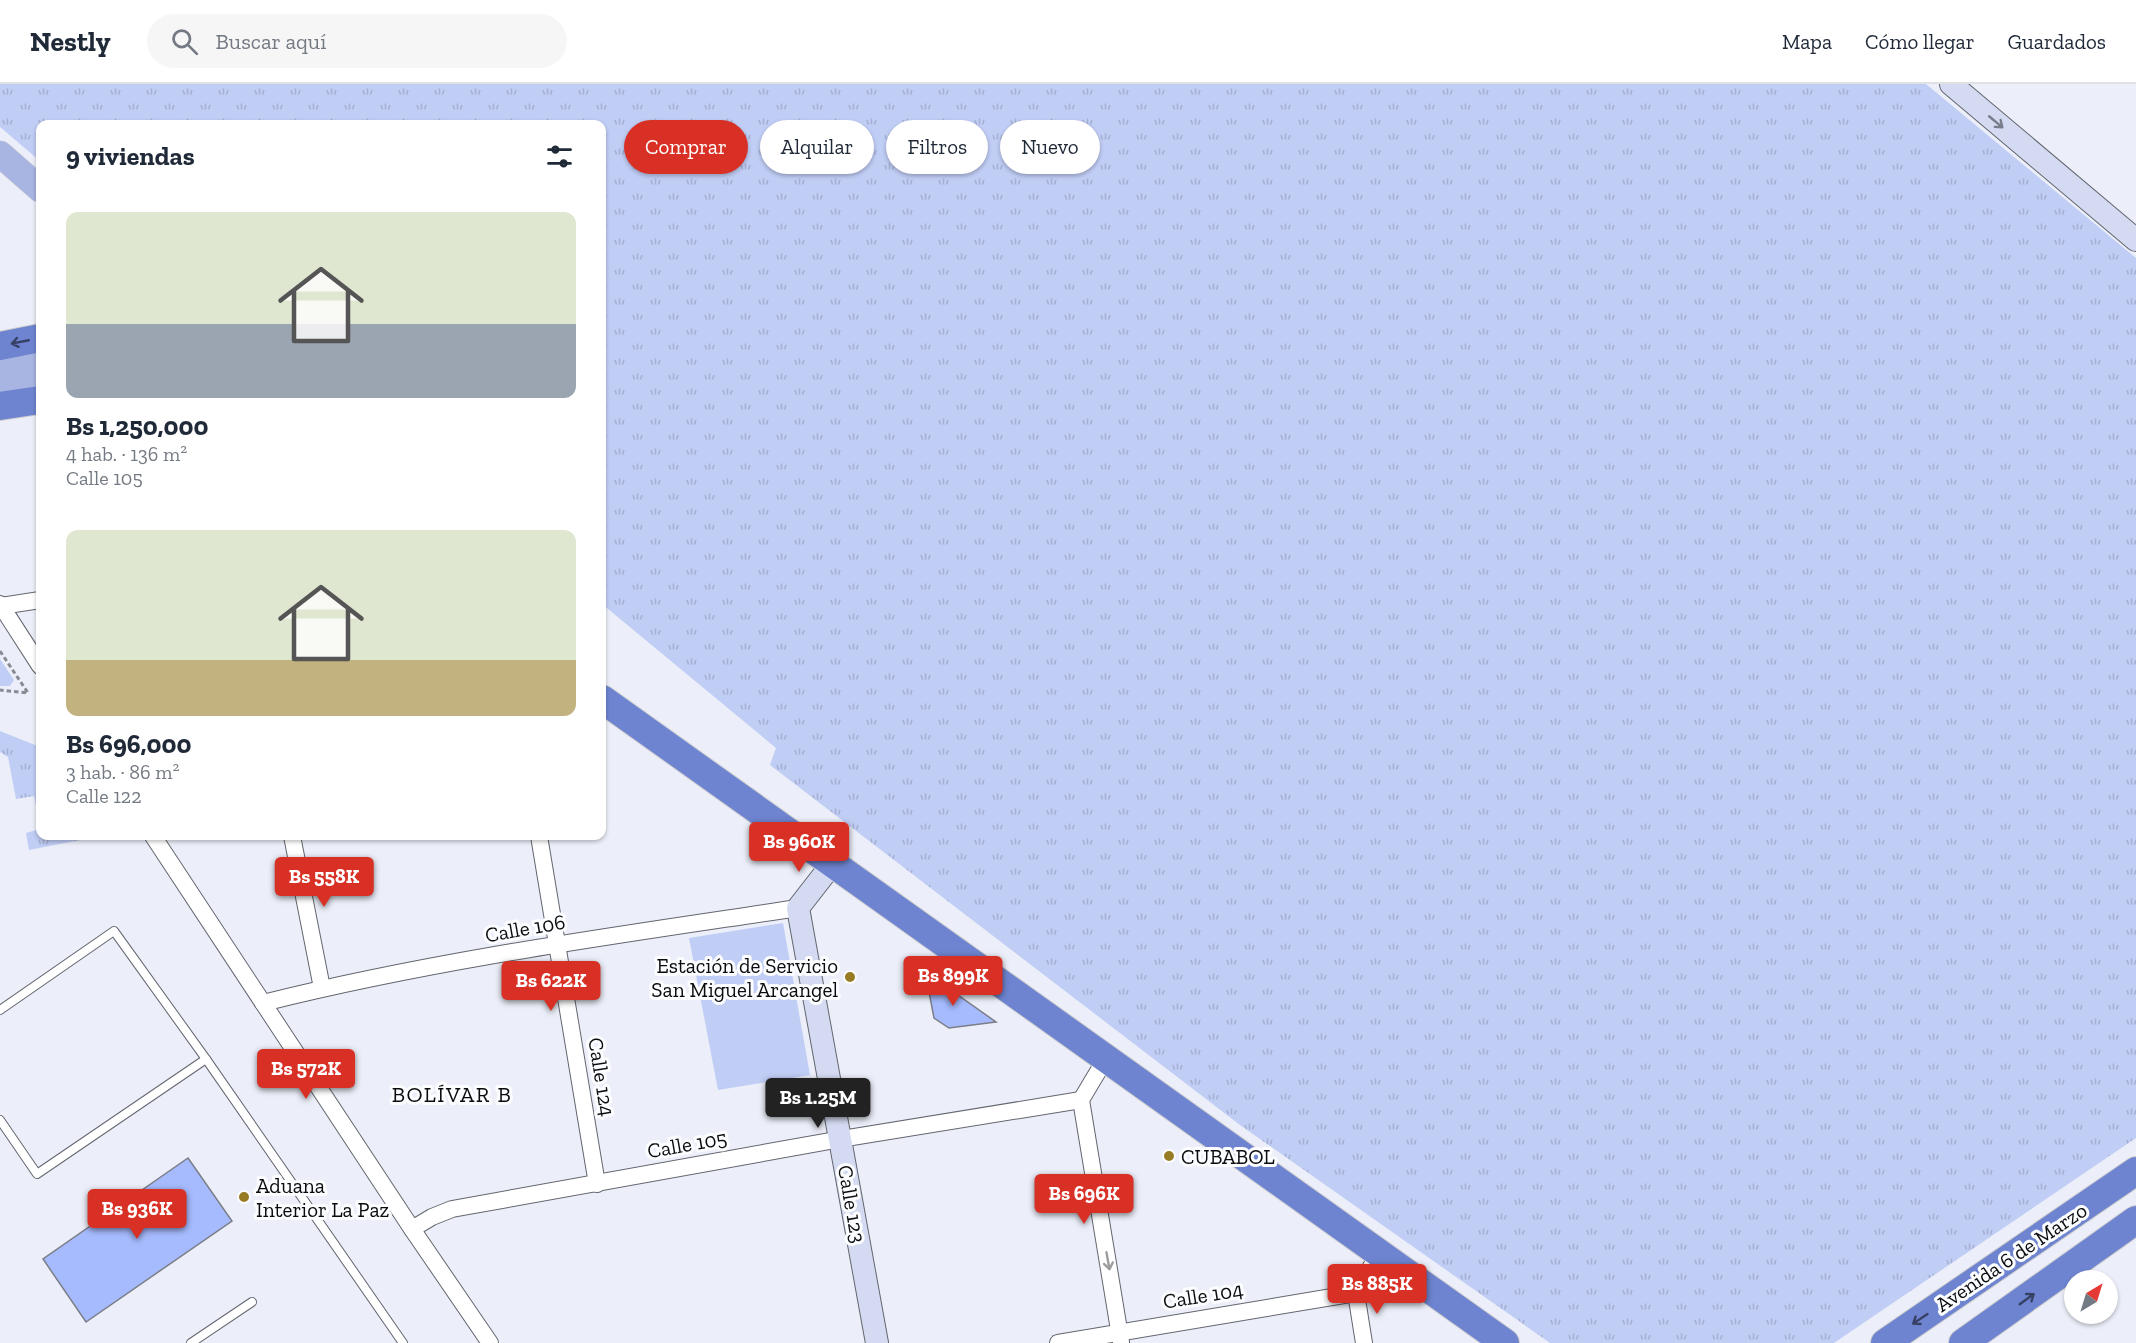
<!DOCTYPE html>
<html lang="es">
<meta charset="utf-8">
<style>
:root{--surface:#fff;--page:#f6f6f7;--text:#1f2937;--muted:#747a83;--line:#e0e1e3;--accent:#d93025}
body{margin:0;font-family:"Zilla Slab",serif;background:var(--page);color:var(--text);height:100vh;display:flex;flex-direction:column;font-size:22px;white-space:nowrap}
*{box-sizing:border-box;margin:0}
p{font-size:20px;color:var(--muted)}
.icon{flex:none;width:33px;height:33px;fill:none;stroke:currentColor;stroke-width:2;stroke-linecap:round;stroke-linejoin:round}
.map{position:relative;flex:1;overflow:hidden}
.side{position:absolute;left:36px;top:36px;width:570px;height:720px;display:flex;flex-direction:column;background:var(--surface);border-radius:12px;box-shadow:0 2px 4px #0004}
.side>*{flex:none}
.banner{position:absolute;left:624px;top:36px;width:570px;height:54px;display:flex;gap:12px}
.needle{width:39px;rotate:38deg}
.buttons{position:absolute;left:2064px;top:1186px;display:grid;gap:12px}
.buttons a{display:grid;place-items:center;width:54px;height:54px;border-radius:50%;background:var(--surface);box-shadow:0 2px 4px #0004;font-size:30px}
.price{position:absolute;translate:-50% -51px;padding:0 14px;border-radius:6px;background:var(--accent);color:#fff;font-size:20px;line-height:39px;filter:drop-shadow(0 2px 3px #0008)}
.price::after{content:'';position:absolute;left:50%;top:36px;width:18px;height:14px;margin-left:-9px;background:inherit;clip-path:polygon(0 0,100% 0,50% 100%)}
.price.current{background:#222;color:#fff}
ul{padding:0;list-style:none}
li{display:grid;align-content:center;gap:12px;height:318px;padding:0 30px}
li span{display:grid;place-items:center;height:186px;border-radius:12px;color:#555}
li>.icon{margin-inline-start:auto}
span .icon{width:108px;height:108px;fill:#fffc;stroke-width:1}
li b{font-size:26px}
h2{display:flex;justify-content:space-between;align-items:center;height:72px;padding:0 30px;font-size:26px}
.pill{padding:0 21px;border-radius:27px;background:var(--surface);box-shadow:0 2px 4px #0004;font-size:21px;line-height:54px}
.pill.current{background:var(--accent);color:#fff}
header{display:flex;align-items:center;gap:36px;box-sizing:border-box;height:84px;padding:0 30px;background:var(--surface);border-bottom:2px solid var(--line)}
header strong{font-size:28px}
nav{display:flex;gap:33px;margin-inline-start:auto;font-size:21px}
.search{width:420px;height:54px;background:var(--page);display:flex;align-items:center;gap:15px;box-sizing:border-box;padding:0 21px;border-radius:33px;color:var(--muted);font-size:22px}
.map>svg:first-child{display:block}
.grass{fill:url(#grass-tufts)}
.green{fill:#c0cdf5}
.building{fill:#a6bbfe;stroke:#7b7e87;stroke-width:1.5}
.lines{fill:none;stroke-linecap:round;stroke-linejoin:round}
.lane-casing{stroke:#63666e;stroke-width:10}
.street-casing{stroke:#63666e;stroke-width:18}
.secondary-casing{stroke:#63666e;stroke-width:24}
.primary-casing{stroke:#cececf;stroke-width:27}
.highway-casing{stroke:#cececf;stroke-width:30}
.path{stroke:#898b92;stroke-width:3;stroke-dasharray:4.5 3;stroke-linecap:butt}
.lane{stroke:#fff;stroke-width:8}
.street{stroke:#fff;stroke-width:16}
.secondary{stroke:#d4daf1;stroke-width:22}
.primary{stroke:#a8b5e3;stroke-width:26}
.highway{stroke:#6e84d0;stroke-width:28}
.oneway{stroke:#797d8b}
.oneway2{stroke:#374165}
.oneway3{stroke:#9d9d9f}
.poi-dot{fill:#987c24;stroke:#fcfdff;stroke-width:2}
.labels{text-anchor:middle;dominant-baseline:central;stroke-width:6;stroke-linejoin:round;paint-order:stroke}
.street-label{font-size:21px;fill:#0a0b0e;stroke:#fcfdff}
.poi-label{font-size:21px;fill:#0a0b0e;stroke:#fcfdff;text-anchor:start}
.neighbourhood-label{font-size:22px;letter-spacing:1.5px;fill:#0a0b0e;stroke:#fcfdff}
</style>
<header>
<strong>Nestly</strong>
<div class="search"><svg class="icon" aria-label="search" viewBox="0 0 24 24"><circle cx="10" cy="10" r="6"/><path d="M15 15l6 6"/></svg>Buscar aquí</div>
<nav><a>Mapa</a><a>Cómo llegar</a><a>Guardados</a></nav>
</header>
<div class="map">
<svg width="2136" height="1259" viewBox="0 0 2136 1259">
<defs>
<pattern id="grass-tufts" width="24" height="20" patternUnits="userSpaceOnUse" patternTransform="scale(1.5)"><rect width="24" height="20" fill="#c0cdf5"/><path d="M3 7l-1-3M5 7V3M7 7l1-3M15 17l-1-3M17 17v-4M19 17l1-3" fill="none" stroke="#a4afd1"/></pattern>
</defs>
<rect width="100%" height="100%" fill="#eceff9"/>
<g class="grass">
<path d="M0,0H1926L2136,174V1054L1834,1259H1550L1240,1041L770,681L776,664L602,520V40H40V77L0,43Z"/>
<path d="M0,647L40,663V741L34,712L16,715L8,673L0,668Z"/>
<path d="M40,745V752H101L29,766L26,749Z"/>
</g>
<g class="green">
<path d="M0,575L14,596L10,602H0Z"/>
<path d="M783,839L810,991L718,1006L689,854Z"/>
</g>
<g class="building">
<path d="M925,887L941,899L996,938L949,944L934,934Z"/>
<path d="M188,1074L232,1137L86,1238L43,1175Z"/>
</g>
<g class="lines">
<defs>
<g id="lane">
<path d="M0,926L114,847L206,975L403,1259"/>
<path d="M0,1036L37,1090L206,975"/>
<path d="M191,1259L252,1218"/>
</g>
<g id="street">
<path d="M0,520L40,582"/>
<path d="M1,522L40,516"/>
<path d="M153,752L412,1145L490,1259"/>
<path d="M292,752L322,904"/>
<path d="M539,752L597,1100"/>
<path d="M263,919C439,875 619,851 798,824"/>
<path d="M1106,974L1081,1016L1121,1258"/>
<path d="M412,1145L432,1133L452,1125L841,1055L1081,1016"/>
<path d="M1058,1259L1356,1209"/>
<path d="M1364,1259L1356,1209L1379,1169"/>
</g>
<g id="secondary">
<path d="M1951,0L2136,156"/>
<path d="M833,779L798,824L877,1259"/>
</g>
<g id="primary">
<path d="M0,70L40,105"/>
<path d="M0,287L40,281"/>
<path d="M0,306L40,299"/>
</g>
<g id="highway">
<path d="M0,262L40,254"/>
<path d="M0,322L40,316"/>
<path d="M602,615L1505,1259"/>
<path d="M1885,1259L2136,1087"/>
<path d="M1963,1259L2136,1136"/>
</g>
</defs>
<use href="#lane" class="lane-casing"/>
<use href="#street" class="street-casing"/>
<use href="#secondary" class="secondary-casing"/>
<use href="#primary" class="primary-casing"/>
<use href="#highway" class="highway-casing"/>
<path class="path" d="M0,567L28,609L0,606"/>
<use href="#lane" class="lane"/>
<use href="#street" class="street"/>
<use href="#secondary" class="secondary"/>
<use href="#primary" class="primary"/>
<use href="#highway" class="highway"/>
</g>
<defs><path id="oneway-shaft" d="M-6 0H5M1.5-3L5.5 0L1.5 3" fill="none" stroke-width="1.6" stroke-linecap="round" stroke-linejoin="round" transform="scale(1.5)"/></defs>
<use class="oneway" href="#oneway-shaft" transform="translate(1996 38) rotate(40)"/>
<g class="oneway2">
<use href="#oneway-shaft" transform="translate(20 258) rotate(169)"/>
<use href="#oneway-shaft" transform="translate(2027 1215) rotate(-36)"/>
<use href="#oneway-shaft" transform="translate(1920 1235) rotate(146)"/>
</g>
<use class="oneway3" href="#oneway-shaft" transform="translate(1108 1177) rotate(80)"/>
<g class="poi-dot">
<circle cx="850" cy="893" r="6"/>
<circle cx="1169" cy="1072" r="6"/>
<circle cx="244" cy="1113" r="6"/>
</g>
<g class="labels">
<g class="street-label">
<text transform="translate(525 844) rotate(-10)">Calle 106</text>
<text transform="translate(602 993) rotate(81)">Calle 124</text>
<text transform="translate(687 1060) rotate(-10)">Calle 105</text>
<text transform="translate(852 1120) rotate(80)">Calle 123</text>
<text transform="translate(2011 1173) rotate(-34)">Avenida 6 de Marzo</text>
<text transform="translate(1203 1211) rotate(-9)">Calle 104</text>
</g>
<g class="poi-label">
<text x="838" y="881" text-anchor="end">Estación de Servicio<tspan x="838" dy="24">San Miguel Arcangel</tspan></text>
<text x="1181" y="1072">CUBABOL</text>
<text x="256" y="1101">Aduana<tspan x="256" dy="24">Interior La Paz</tspan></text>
</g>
<g class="neighbourhood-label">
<text x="452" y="1010">BOLÍVAR B</text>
</g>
</g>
</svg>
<div class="buttons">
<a><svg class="needle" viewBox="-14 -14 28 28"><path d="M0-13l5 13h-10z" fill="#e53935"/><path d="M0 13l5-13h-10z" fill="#747a83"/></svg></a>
</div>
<b class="price" style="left:799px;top:789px">Bs 960K</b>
<b class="price" style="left:324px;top:824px">Bs 558K</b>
<b class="price" style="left:953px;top:923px">Bs 899K</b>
<b class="price" style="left:551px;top:928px">Bs 622K</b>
<b class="price" style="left:306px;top:1016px">Bs 572K</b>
<b class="price current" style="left:818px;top:1045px">Bs 1.25M</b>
<b class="price" style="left:1084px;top:1141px">Bs 696K</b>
<b class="price" style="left:137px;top:1156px">Bs 936K</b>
<b class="price" style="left:1377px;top:1231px">Bs 885K</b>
<div class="banner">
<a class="pill current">Comprar</a>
<a class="pill">Alquilar</a>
<a class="pill">Filtros</a>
<a class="pill">Nuevo</a>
</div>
<section class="side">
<h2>9 viviendas<svg class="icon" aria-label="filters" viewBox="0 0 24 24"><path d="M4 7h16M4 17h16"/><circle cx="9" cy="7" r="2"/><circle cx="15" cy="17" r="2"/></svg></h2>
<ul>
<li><span style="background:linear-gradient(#dfe7d0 60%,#9aa5b1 0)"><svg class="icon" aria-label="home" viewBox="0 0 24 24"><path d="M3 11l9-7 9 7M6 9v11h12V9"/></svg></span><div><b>Bs 1,250,000</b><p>4 hab. · 136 m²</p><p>Calle 105</p></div></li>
<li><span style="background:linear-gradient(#dfe7d0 70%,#c2b280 0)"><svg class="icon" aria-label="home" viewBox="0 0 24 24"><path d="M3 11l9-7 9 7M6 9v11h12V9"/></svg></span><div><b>Bs 696,000</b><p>3 hab. · 86 m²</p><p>Calle 122</p></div></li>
</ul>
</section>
</div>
